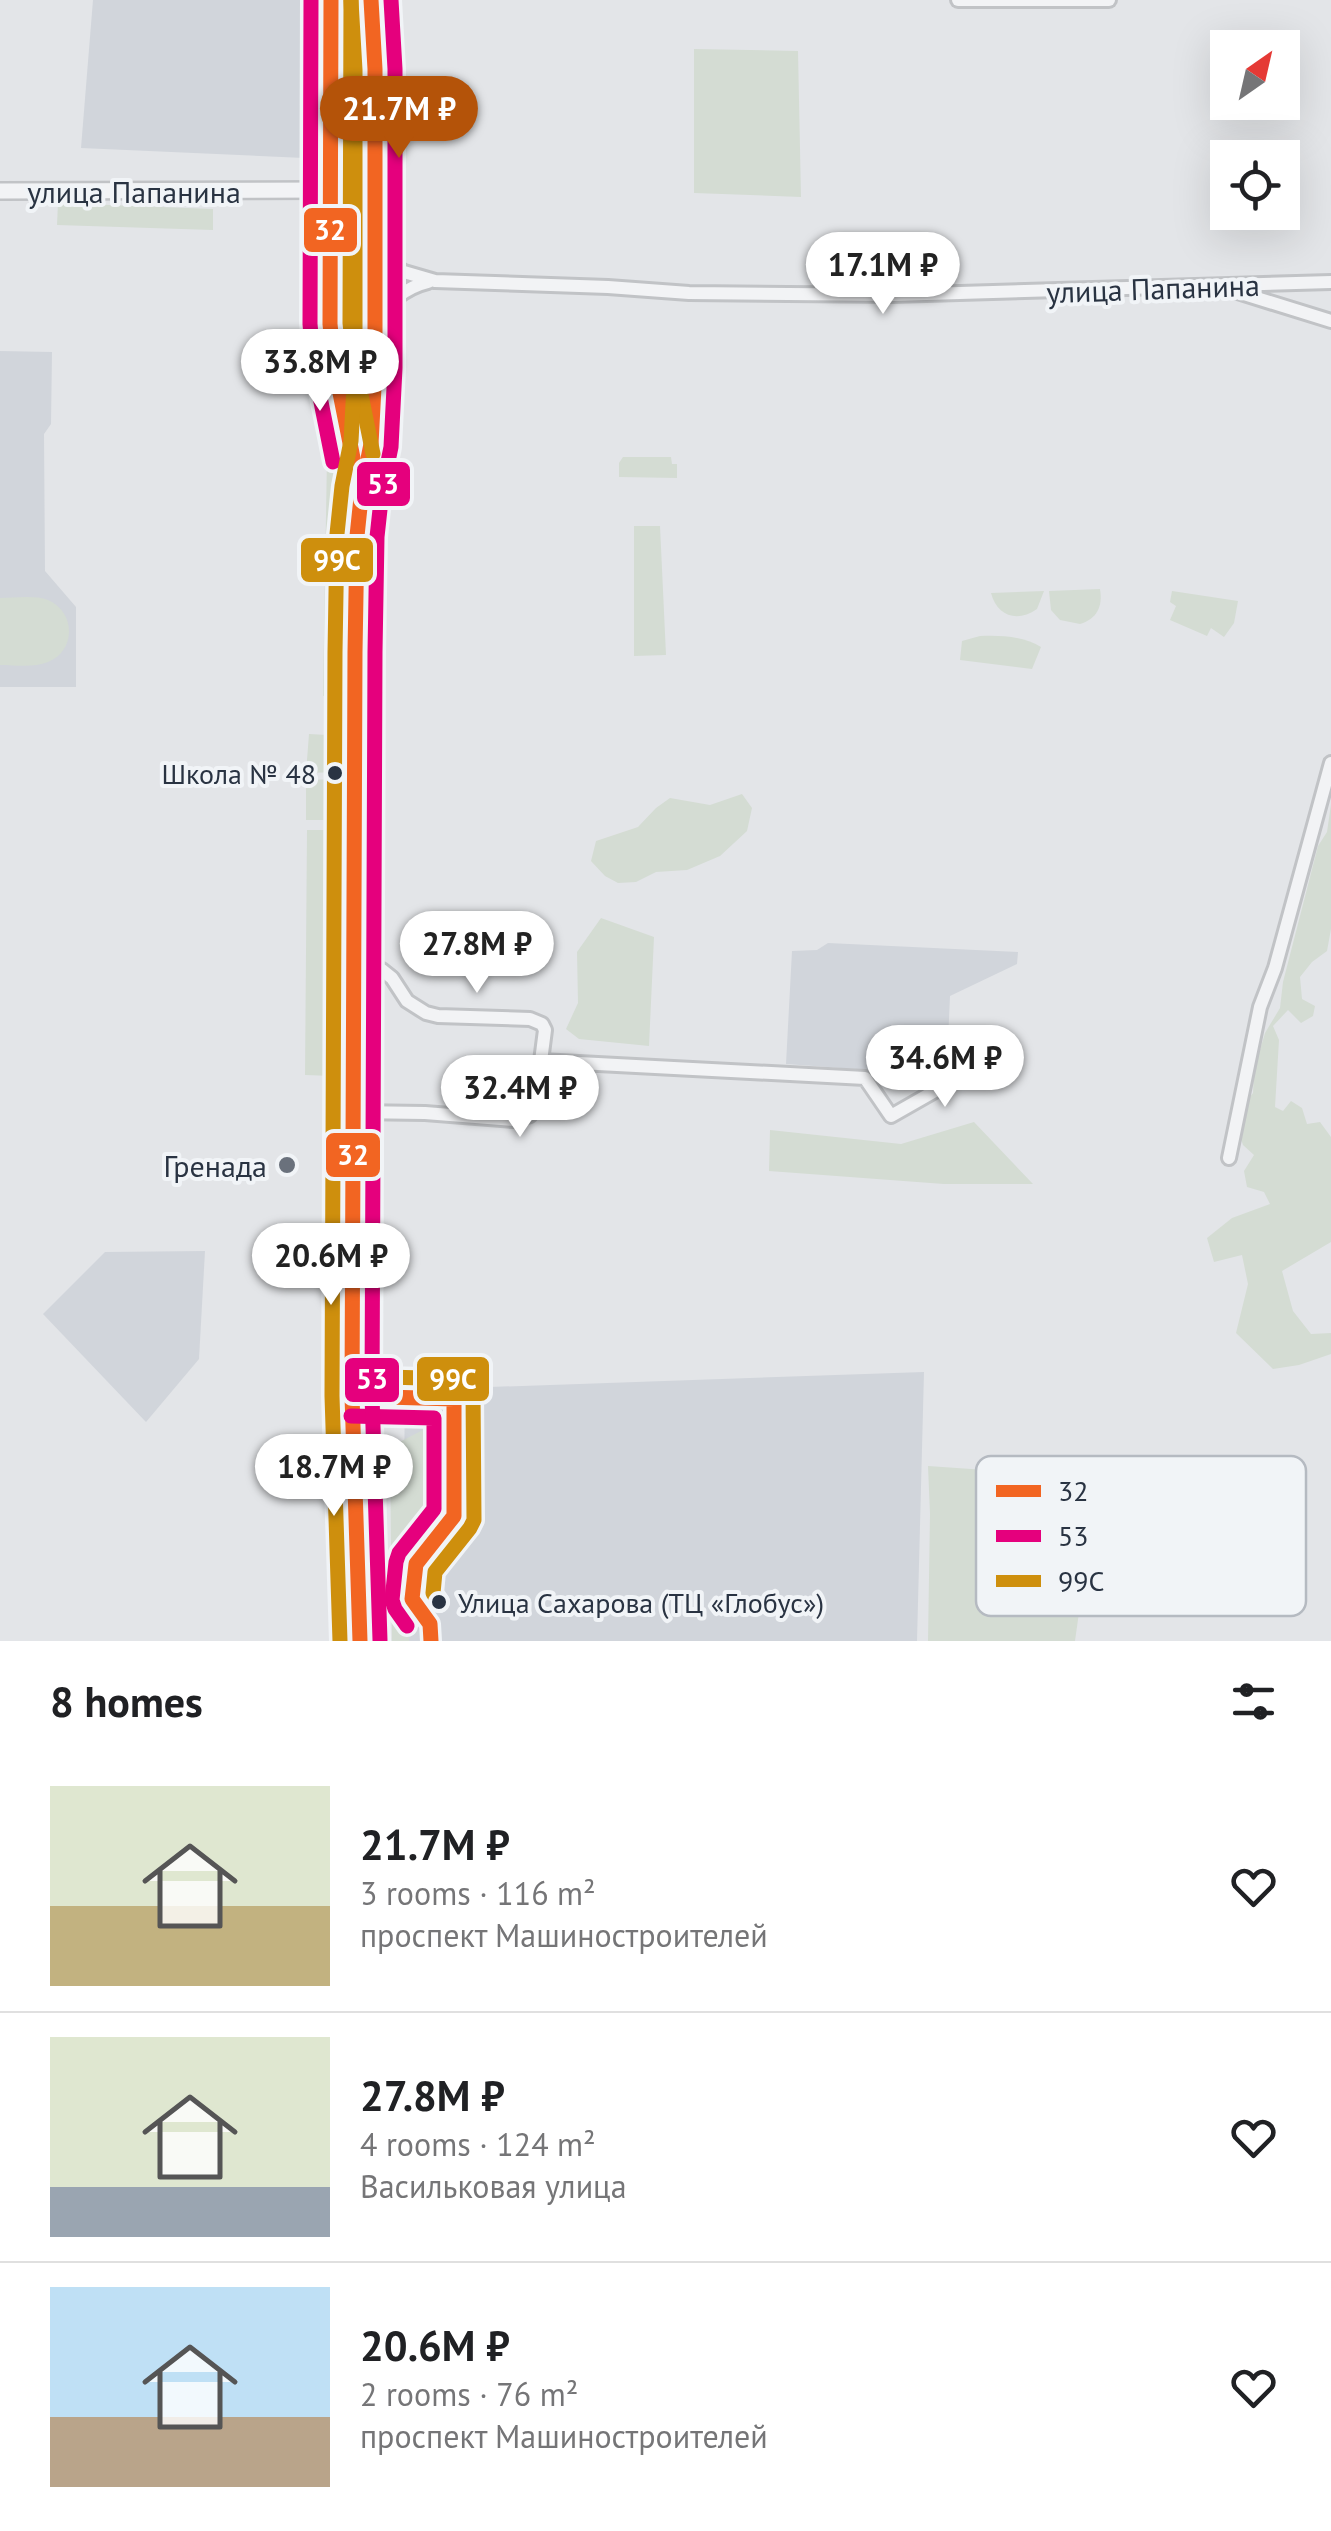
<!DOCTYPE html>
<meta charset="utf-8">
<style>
:root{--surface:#fff;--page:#f2f2f2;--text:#202124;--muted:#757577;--line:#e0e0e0;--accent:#b45309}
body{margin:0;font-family:"PT Sans",sans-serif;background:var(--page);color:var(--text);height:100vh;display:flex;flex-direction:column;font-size:38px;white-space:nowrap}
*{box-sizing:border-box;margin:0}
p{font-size:32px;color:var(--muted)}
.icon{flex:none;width:55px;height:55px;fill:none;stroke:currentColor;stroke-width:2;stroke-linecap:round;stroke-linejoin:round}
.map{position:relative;height:1641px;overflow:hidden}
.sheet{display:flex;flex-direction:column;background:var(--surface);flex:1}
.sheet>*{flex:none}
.needle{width:65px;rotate:34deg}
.tools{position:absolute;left:1210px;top:30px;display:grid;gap:20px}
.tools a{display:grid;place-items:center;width:90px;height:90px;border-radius:0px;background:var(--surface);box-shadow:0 10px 40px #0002;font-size:50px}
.price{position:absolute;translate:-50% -85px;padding:0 22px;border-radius:35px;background:#fff;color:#222;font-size:32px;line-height:65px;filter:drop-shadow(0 2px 5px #0008)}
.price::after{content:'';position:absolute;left:50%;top:60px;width:30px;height:22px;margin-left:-15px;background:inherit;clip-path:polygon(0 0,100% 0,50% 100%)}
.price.current{background:var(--accent);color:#fff}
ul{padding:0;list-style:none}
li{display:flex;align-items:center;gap:30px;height:250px;padding:0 50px}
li+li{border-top:2px solid var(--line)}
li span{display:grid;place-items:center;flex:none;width:280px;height:200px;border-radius:0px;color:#555}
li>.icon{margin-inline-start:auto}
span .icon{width:120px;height:120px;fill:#fffc;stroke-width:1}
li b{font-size:42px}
h2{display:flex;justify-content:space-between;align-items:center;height:120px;padding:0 50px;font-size:42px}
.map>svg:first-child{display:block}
.built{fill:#d1d5db}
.green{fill:#d4dcd3}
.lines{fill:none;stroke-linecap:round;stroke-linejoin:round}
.minor-casing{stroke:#c1c3c6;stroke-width:18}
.tertiary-casing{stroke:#c1c3c6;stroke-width:20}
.secondary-casing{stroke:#c1c3c6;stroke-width:22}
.minor{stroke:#f2f3f5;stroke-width:12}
.tertiary{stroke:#f2f3f5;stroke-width:15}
.secondary{stroke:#f6f6f7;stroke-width:18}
.bus-1-casing{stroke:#f1f4f7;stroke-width:22}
.bus-2-casing{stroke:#f1f4f7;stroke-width:22}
.bus-3-casing{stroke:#f1f4f7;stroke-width:22}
.bus-1{stroke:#f26522;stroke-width:15}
.bus-2{stroke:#e5007d;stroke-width:15}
.bus-3{stroke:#ce8f0d;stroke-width:15}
.bus-dot{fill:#293342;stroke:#f1f4f7;stroke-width:4}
.poi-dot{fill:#6a717c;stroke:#f1f4f7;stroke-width:4}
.labels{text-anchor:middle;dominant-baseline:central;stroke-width:8;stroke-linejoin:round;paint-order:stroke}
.bus-label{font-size:28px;fill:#293342;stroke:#f1f4f7;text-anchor:end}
.street-label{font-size:30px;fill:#293342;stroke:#f1f4f7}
.poi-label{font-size:30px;fill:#293342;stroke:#f1f4f7;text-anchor:end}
.key{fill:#f1f4f7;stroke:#b5bac1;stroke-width:2.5}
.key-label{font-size:28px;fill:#293342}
.line-badge{stroke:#f1f4f7;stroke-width:4}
.badge-label{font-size:28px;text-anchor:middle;font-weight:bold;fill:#fff}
</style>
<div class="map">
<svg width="1331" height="1641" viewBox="0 0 1331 1641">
<rect width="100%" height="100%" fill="#e3e5e8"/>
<g class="built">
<path d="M93,0H311L304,158L81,148Z"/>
<path d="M0,351L52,352L51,424L44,434L45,571L76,607V687H0Z"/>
<path d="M828,943L1018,952L1017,964L950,996L947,1062L926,1074L786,1064L792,951L817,950Z"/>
<path d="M205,1251L199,1359L146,1422L43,1314L105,1252Z"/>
<path d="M924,1372L917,1641H402L405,1390Z"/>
</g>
<g class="green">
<path d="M340,0H362L365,44L366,324L364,336L355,341L344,338L339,328L337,205Z"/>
<path d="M694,49L798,51L801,197L694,193Z"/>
<path d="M58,203L213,209V230L57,225Z"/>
<path d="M327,456L344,457L346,510L341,688L338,695L323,696Z"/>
<path d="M623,457H671L672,464H677V478L619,477V463Z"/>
<path d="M634,526H660L666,655L634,656Z"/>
<path d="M1100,589C1103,606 1097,619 1080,624L1060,620L1051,610L1049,591Z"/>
<path d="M1044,591L1037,609C1017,623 997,616 991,593Z"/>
<path d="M1172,591L1238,601L1234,623L1224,637L1211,628L1207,636L1170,620L1176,606L1170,602Z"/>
<path d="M0,598C14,598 35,595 48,600C76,612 76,651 48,662C34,668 15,665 0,665Z"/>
<path d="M980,636C1000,635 1023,636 1041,647L1032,669L960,660L962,641Z"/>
<path d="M328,728L344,729L340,772L306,773L309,734L327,735Z"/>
<path d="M340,779V801L344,803V811L336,820H306V780Z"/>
<path d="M742,794L752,808L747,831L720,856L687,870L656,872L636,882L618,883L605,876L591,861L596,841L638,827L656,808L670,798L710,805Z"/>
<path d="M1331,804V929L1327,951L1312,962L1300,977L1302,999L1315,1006L1313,1016L1301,1023L1288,1010L1273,1026L1279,1040L1275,1107L1283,1111L1291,1101L1302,1108L1307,1124L1320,1122L1331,1137V1242L1282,1271L1293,1311L1311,1334L1331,1333V1354L1299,1365L1273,1369L1236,1333L1248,1284L1242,1255L1214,1262L1207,1238L1232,1218L1270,1204L1264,1192L1247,1187L1244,1171L1254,1155L1243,1145L1237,1127L1242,1107L1253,1093L1254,1070L1265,1033L1280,1008L1283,982L1318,846L1327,832Z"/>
<path d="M307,830H338V1066L333,1076L305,1075Z"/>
<path d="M601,918L654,937L649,1046L579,1039L566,1029L578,1003L577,952Z"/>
<path d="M328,1087H339L343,1093L347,1210L341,1216L332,1215Z"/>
<path d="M974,1122L1033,1184H944L769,1171L770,1130L901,1144Z"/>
<path d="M368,1407H382L383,1641H372Z"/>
<path d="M444,1419V1503L408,1569L409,1641H392L390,1447Z"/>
<path d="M1113,1463L1088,1548L1075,1641H928L930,1514L928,1466L1073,1476Z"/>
</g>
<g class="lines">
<defs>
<g id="minor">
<path d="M958,0H1109"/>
<path d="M375,254L404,272L435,281L608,287L689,293L893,295L1331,282"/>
<path d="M1231,290L1331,321"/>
<path d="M375,324C383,304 407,287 428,282"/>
<path d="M541,1061L865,1078L891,1116L977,1067"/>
<path d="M354,1112L425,1113L513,1120L530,1115L536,1100L545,1030L542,1024L530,1019L438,1016L426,1013L407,1001L392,978L382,970L355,966"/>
<path d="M1229,1158L1260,1007L1275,968L1331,763"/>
</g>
<g id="tertiary">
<path d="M0,191L329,190"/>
<path d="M330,330L347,437L361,484"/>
<path d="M360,1641L352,1396L355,652L357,536L362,488L371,444L375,329"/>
</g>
<path id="secondary" d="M331,0L330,324C332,348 348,356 369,344L375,330V69L371,0"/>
</defs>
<use href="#minor" class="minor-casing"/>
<use href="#tertiary" class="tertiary-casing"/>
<use href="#secondary" class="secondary-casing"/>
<use href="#minor" class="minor"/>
<use href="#tertiary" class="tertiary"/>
<use href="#secondary" class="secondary"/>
<defs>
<g id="bus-1">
<path d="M331,0L330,324L334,363L353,458"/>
<path d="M352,1396L454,1399V1516L416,1564L412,1599L430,1624L431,1641"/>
<path d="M360,1641L352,1396L355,652L357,536L362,488L371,444L375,368V69L371,0"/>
</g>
<g id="bus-2">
<path d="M311,0L310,324L314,367L333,462"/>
<path d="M351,1416L434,1418V1509L399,1553L396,1562L392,1600L395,1609L407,1626"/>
<path d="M380,1640L372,1396L375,652L377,537L382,491L391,447L395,368V69L391,0"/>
</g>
<g id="bus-3">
<path d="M351,0L350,323L354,360L373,454"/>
<path d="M353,1376L457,1379L465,1383L473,1391L474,1520L470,1528L435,1572L433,1593L439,1602"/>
<path d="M340,1641L332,1396L335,652L337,534L342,486L351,441L355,367V70L351,1"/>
</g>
</defs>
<use href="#bus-1" class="bus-1-casing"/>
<use href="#bus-2" class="bus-2-casing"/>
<use href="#bus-3" class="bus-3-casing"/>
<use href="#bus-1" class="bus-1"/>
<use href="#bus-2" class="bus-2"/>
<use href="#bus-3" class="bus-3"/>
</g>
<g class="bus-dot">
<circle cx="335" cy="773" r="9"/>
<circle cx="439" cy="1602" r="9"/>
</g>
<circle class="poi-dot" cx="287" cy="1165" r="10"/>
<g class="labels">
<g class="bus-label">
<text x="316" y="773">Школа № 48</text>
<text x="458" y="1602" text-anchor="start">Улица Сахарова (ТЦ «Глобус»)</text>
</g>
<g class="street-label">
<text x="134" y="191">улица Папанина</text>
<text transform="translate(1153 288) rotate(-2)">улица Папанина</text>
</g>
<g class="poi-label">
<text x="267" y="1165">Гренада</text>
</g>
</g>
<rect x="976" y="1456" width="330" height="160" rx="15" class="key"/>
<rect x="996" y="1485" width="45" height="12" fill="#f26522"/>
<rect x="996" y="1530" width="45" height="12" fill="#e5007d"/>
<rect x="996" y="1575" width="45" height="12" fill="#ce8f0d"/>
<g class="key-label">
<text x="1058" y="1501">32</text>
<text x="1058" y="1546">53</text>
<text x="1058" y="1591">99С</text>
</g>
<g class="line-badge">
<rect x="302" y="206" width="57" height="48" rx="10" fill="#f26522"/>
<rect x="355" y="460" width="57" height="48" rx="10" fill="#e5007d"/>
<rect x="299" y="536" width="76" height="48" rx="10" fill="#ce8f0d"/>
<rect x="324" y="1131" width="58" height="48" rx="10" fill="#f26522"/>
<rect x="415" y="1355" width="76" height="48" rx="10" fill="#ce8f0d"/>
<rect x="343" y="1356" width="58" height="48" rx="10" fill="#e5007d"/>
</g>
<g class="badge-label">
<text x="330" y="240">32</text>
<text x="383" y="494">53</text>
<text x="337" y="570">99С</text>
<text x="353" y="1165">32</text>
<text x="453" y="1389">99С</text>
<text x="372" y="1389">53</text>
</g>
</svg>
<div class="tools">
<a><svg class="needle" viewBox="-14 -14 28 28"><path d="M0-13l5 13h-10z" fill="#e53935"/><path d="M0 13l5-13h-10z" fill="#757577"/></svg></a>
<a><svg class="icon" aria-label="locate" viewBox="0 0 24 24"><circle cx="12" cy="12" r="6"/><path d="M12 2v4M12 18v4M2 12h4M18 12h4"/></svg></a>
</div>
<b class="price current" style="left:399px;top:161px">21.7M ₽</b>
<b class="price" style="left:883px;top:317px">17.1M ₽</b>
<b class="price" style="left:320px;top:414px">33.8M ₽</b>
<b class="price" style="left:477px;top:996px">27.8M ₽</b>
<b class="price" style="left:945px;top:1110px">34.6M ₽</b>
<b class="price" style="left:520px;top:1140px">32.4M ₽</b>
<b class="price" style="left:331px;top:1308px">20.6M ₽</b>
<b class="price" style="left:334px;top:1519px">18.7M ₽</b>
</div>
<section class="sheet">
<h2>8 homes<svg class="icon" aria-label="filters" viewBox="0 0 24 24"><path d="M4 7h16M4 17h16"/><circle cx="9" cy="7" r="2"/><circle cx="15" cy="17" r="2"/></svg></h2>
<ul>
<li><span style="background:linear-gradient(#dfe7d0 60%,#c2b280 0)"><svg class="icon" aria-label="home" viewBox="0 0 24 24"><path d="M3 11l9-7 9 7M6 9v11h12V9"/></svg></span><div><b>21.7M ₽</b><p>3 rooms · 116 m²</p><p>проспект Машиностроителей</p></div><svg class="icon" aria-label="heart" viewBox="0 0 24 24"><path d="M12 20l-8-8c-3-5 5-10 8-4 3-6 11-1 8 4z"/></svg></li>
<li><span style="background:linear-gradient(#dfe7d0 75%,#9aa5b1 0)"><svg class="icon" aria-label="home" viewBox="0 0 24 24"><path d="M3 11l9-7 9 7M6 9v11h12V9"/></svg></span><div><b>27.8M ₽</b><p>4 rooms · 124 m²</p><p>Васильковая улица</p></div><svg class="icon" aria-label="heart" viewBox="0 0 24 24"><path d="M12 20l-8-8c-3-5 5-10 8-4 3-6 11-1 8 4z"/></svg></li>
<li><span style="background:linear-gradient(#bfe0f5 65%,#b9a48a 0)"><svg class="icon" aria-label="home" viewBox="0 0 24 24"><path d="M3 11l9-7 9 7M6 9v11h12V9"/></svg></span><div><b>20.6M ₽</b><p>2 rooms · 76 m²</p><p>проспект Машиностроителей</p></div><svg class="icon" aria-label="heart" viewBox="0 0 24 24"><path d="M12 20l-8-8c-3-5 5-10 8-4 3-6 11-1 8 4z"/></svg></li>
</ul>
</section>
